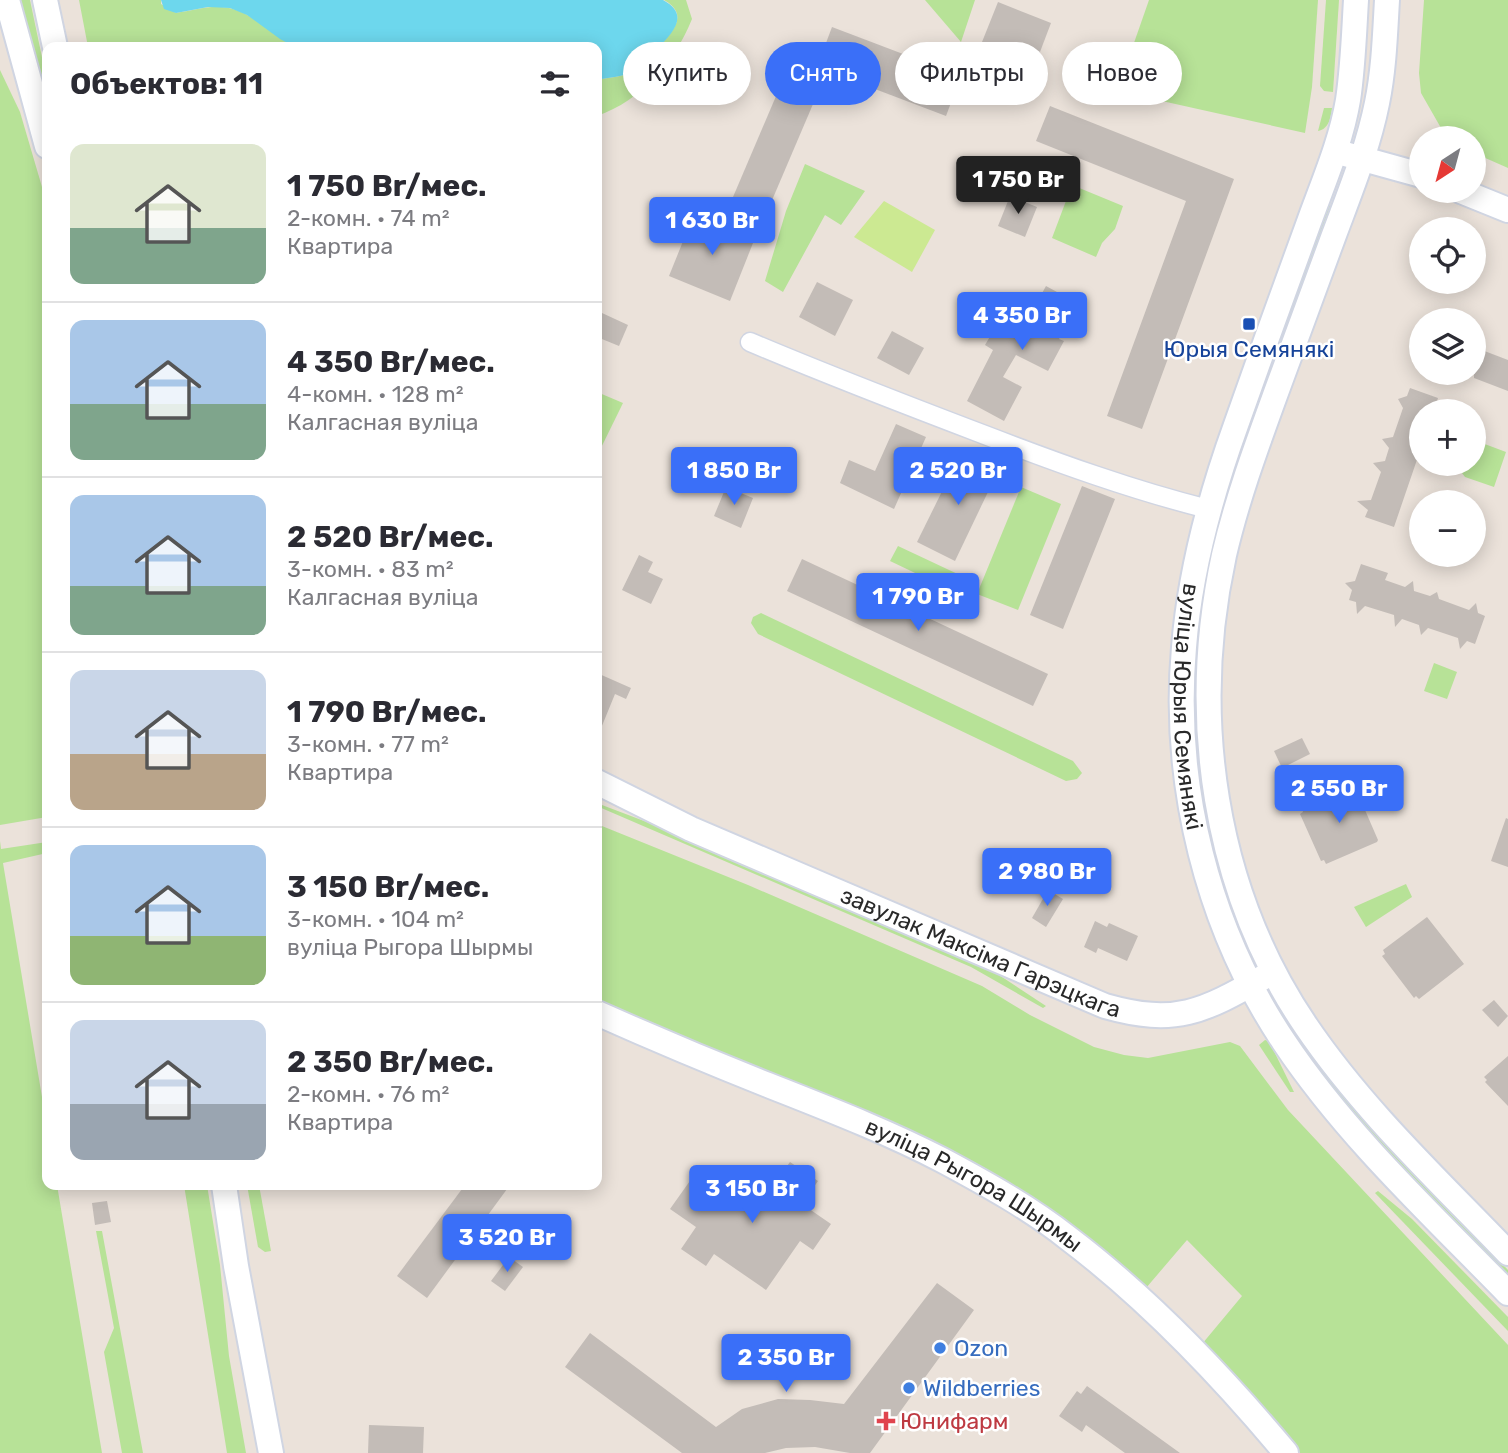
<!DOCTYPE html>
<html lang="ru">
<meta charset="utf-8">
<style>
:root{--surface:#fff;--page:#f7f7f7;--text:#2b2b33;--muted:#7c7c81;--line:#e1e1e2;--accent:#3a6ff8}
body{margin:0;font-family:Rubik,sans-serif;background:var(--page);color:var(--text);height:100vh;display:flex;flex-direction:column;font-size:26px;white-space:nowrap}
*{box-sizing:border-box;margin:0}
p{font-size:23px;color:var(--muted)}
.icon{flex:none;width:38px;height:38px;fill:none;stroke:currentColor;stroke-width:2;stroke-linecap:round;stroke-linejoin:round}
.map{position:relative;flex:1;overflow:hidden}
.details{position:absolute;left:42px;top:42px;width:560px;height:1148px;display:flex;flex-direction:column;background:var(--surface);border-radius:14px;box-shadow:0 4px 18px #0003}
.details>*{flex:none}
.guide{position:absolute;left:623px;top:42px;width:665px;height:63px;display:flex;gap:14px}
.needle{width:46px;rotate:216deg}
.fabs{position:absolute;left:1409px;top:126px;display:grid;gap:14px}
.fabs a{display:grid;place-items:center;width:77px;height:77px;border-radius:50%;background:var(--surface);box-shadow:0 4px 18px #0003;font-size:35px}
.price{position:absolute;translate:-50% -60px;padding:0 16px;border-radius:7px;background:var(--accent);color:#fff;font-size:23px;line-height:46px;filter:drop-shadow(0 2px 4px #0008)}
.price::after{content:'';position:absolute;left:50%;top:42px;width:21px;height:16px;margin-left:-10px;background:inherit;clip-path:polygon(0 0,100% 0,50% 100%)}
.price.active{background:#222;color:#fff}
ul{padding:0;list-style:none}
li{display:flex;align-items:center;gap:21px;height:175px;padding:0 28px}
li+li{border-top:2px solid var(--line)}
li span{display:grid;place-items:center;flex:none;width:196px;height:140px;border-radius:14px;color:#555}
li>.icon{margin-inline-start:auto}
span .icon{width:84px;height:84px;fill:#fffc;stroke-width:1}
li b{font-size:30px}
h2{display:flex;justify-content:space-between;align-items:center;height:84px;padding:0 28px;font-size:30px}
.pill{padding:0 24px;border-radius:32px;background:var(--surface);box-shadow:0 4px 18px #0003;font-size:24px;line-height:63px}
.pill.active{background:var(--accent);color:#fff}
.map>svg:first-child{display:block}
.green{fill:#b7e297}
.pitch{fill:#cce992}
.water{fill:#6dd7ed}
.building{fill:#c3bcb7}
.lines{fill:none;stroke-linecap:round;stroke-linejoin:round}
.street-casing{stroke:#d0d5e2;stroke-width:21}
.secondary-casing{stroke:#d0d5e2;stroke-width:28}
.street{stroke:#fff;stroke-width:18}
.secondary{stroke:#fff;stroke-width:24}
.transit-dot{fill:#1a4fb4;stroke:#fff;stroke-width:2.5}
.shop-dot{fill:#3f7fe0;stroke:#fff;stroke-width:2.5}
.health-dot{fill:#e0444e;stroke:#fff;stroke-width:2.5}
.labels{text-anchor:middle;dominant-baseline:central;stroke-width:5;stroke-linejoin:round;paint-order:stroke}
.transit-label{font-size:23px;fill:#164399;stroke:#fff}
.street-label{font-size:23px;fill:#292929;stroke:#fff}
.shop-label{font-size:23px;fill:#366cbe;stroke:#fff;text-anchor:start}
.health-label{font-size:23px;fill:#be3a42;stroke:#fff;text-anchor:start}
</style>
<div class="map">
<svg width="1508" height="1453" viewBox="0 0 1508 1453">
<rect width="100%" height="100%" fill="#ebe2da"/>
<g class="green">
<path d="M13,0H30L47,81V108Z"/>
<path d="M79,0H161V4L176,13C191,11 206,6 221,7C249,8 272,35 295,47H88Z"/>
<path d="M664,0H686L692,19C674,63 642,100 597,116V80C609,77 624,77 634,71C644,66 651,56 658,48C671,33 691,15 664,0Z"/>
<path d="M925,0H975L961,42Z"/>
<path d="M1149,0H1318L1312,87L1305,133L1144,97L1124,89L1121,80Z"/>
<path d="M1326,0H1339L1333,92L1324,91L1320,86Z"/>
<path d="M1424,0H1508V168L1474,153V138H1450L1448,134L1445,135L1421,93L1419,73Z"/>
<path d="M0,70L20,112L47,204V817L0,825Z"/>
<path d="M1324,108H1332C1331,117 1329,129 1318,131Z"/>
<path d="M805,164L865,191L841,225L825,215L783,292L765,281L786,211Z"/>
<path d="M1072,185L1123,206L1115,229L1102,243L1096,257L1052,238Z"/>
<path d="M1327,205L1330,206L1299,293L1296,310L1252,423L1218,532L1215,531L1252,415Z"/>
<path d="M597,392L623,403L597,456Z"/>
<path d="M1474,440L1506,452L1494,487L1465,477L1462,473V464H1474Z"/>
<path d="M1021,487L1061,504L1018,610L977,594Z"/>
<path d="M1213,542H1216C1209,586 1199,631 1197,674C1193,769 1212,862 1250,949L1246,950C1239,931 1229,911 1223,891C1188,770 1188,664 1213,542Z"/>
<path d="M898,546L964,577L957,593L890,561Z"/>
<path d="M761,613L1073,761L1082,773L1077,779L1066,781L758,634L751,623L753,617Z"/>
<path d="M1434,663L1457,672L1447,699L1424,691Z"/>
<path d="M602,805L673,832L971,961L999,975L1046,1006L1043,1008L971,967L599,807Z"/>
<path d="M597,824L748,885L982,986L1030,1015L1094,1047L1124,1055L1148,1058L1230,1042L1240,1046L1288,1110L1508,1345V1453H1296L1202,1344L1242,1296L1187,1240L1146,1288L1088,1243L597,1007Z"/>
<path d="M0,841L1,849L47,842V853L3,863L47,1127V1185H57L102,1453H0Z"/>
<path d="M1406,884L1412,897L1366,927L1354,907Z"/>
<path d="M1288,1020L1298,1035L1408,1166L1508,1270V1276C1430,1195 1346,1117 1285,1022Z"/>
<path d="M1265,1040L1269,1041L1294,1092H1290L1259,1045Z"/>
<path d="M184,1185H207L220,1265L229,1356L246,1453H227Z"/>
<path d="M247,1185H259L271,1251L265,1252L258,1247Z"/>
<path d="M1378,1191L1412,1219L1508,1317V1331L1375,1193Z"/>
<path d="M96,1231H102L143,1453H122L104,1352L114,1328Z"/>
</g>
<path class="pitch" d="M884,201L935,230L912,272L854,237Z"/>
<path class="water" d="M161,0H663C691,15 672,33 658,48C651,56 644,66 634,71C624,77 609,77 597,80V47H295L280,39L247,15L230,8L208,7L176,13L164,9Z"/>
<g class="building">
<path d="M998,2L1051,23L1032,73L978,52Z"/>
<path d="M832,27L961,76L946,116L817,67Z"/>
<path d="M788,68L822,83L767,212L733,197Z"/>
<path d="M1050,106L1234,179L1142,429L1107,416L1186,201L1036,141Z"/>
<path d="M1010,196L1037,207L1025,237L998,226Z"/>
<path d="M694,214L755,238L730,301L669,276Z"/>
<path d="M817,282L853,300L835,336L799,317Z"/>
<path d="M1046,286L1079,304L1059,339L1064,341L1048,371L1016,355L1003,377L1022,387L1004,421L967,401L993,350L985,345L998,323L1019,335Z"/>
<path d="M602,313L628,325L619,346L597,337V325Z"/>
<path d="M892,331L924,348L909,375L877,358Z"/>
<path d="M1474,347L1508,360V391L1474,378Z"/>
<path d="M1410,388L1438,398L1434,411H1421V448L1394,527L1365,517L1368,510L1357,501L1371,500L1381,472L1373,463L1385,461L1389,448L1382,439L1393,437L1403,408L1398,399L1407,396Z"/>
<path d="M896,424L926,437L894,509L840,483L849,460L875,471Z"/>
<path d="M961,453L998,471L955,561L917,542Z"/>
<path d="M1082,486L1115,499L1063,629L1030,615Z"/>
<path d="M726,487L753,498L741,528L714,516Z"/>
<path d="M639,555L653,562L648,572L663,579L651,604L622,590Z"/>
<path d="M802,559L1048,674L1033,706L787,591Z"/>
<path d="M1361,564L1388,573L1385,580L1405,587L1413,581L1414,591L1430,596L1437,592L1439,599L1469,610L1476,603L1478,613L1485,616L1475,644L1467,641L1460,649L1458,638L1428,628L1421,635L1419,625L1402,619L1395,627L1394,615L1365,606L1357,614L1356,602L1349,600L1352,590L1345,583L1355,581Z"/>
<path d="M597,673L631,688L626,699L615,694L597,738Z"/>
<path d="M1302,738L1310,754L1282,768L1274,751Z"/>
<path d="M1352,786L1355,787L1378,840L1377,842L1326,864L1324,860L1321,861L1300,814L1303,812L1302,808Z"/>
<path d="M1506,818L1508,819V867L1491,861Z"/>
<path d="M1048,890L1063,899L1046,927L1032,918Z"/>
<path d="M1427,917L1464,964L1419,999L1416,996L1414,998L1382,956L1385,954L1383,950Z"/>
<path d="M1095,921L1107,927L1109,923L1138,936L1127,961L1098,948L1096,953L1084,947Z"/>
<path d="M1494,1000L1508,1016L1498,1027L1482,1010Z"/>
<path d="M1508,1056V1106L1485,1082L1487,1080L1484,1077Z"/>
<path d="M790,1162L818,1181L802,1204L831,1224L813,1250L800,1241L766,1290L714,1254L706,1266L681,1249L696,1227L670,1209L692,1178L727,1203L742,1182L764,1198Z"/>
<path d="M465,1185H510L427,1298L397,1276Z"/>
<path d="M107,1201L111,1222L95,1225L92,1203Z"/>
<path d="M509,1257L523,1267L505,1291L491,1281Z"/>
<path d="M937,1283L974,1310L870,1453H850L815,1447L786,1448L765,1453H682L565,1367L590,1333L716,1427L742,1409L778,1399L810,1400L844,1404Z"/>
<path d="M1087,1386L1144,1427L1180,1453H1125L1086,1425L1082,1432L1059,1416L1077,1391L1081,1394Z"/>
<path d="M369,1425L424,1427L423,1453H368Z"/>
</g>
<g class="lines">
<defs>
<path id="street" d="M750,342C828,375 906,405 985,435C1058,463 1132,490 1208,509"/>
<g id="secondary">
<path d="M7,0L47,146"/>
<path d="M45,0L55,47"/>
<path id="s1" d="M1356,0C1354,33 1353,67 1348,100C1341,142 1323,183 1309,222C1284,290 1260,357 1236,425C1210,497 1190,571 1184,647C1172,784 1207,927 1284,1042C1346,1135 1430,1213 1508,1293"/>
<path d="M1387,0C1385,34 1384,69 1377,103C1368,148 1350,192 1334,235C1315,286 1296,338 1277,390C1257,445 1237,499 1224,555C1189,715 1213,889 1306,1026C1363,1110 1438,1180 1508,1253"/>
<path d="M1345,154L1421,175"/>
<path d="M1461,191L1508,210"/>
<path id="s2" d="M597,782L691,829L1105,1006C1176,1026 1202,1012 1264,977"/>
<path id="s3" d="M597,1013C653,1038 710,1062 768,1085C826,1108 886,1131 942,1160C985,1183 1030,1208 1068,1238C1150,1300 1221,1375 1286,1453"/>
<path d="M224,1185L236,1266L271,1453"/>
</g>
</defs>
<use href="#street" class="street-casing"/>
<use href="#secondary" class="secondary-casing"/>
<use href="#street" class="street"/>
<use href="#secondary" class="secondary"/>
</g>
<rect class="transit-dot" x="1242" y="317" width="14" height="14" rx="3.5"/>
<g class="shop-dot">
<circle cx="940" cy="1348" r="7"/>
<circle cx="909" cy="1388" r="7"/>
</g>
<path class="health-dot" d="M882.5 1410.5h7v7h7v7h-7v7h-7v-7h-7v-7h7z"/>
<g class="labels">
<g class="transit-label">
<text x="1249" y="349">Юрыя Семянякі</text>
</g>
<g class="street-label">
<text stroke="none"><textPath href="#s1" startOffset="733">вуліца Юрыя Семянякі</textPath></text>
<text stroke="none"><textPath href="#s2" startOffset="420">завулак Максіма Гарэцкага</textPath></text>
<text stroke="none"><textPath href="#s3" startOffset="415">вуліца Рыгора Шырмы</textPath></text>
</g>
<g class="shop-label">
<text x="954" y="1348">Ozon</text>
<text x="923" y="1388">Wildberries</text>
</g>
<g class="health-label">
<text x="900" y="1421">Юнифарм</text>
</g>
</g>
</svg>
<div class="fabs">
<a><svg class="needle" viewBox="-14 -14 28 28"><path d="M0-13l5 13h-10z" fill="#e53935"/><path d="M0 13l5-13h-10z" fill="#7c7c81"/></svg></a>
<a><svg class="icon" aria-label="locate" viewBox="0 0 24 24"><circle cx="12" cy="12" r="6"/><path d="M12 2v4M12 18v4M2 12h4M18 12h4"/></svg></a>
<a><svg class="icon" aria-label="layers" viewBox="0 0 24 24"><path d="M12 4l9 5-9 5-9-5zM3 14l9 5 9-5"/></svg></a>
<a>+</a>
<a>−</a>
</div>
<b class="price active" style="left:1018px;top:216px">1 750 Br</b>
<b class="price" style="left:712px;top:257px">1 630 Br</b>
<b class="price" style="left:1022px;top:352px">4 350 Br</b>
<b class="price" style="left:734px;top:507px">1 850 Br</b>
<b class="price" style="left:958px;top:507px">2 520 Br</b>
<b class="price" style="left:918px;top:633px">1 790 Br</b>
<b class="price" style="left:1339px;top:825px">2 550 Br</b>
<b class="price" style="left:1047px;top:908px">2 980 Br</b>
<b class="price" style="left:752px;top:1225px">3 150 Br</b>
<b class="price" style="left:507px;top:1274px">3 520 Br</b>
<b class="price" style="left:786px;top:1394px">2 350 Br</b>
<div class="guide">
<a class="pill">Купить</a>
<a class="pill active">Снять</a>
<a class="pill">Фильтры</a>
<a class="pill">Новое</a>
</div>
<section class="details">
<h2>Объектов: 11<svg class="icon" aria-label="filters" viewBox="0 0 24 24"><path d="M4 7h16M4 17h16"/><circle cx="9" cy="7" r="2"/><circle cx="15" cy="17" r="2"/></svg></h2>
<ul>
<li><span style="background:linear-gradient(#dfe7d0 60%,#7fa58c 0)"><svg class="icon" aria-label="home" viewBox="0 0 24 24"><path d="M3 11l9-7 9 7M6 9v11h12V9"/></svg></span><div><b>1 750 Br/мес.</b><p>2-комн. · 74 m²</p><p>Квартира</p></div></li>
<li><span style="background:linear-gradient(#a9c7e8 60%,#7fa58c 0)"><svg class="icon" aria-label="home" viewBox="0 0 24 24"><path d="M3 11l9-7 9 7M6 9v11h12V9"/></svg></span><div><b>4 350 Br/мес.</b><p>4-комн. · 128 m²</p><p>Калгасная вуліца</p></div></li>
<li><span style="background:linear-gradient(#a9c7e8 65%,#7fa58c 0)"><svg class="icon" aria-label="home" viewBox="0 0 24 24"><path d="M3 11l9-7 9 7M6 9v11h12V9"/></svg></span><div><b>2 520 Br/мес.</b><p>3-комн. · 83 m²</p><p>Калгасная вуліца</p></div></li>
<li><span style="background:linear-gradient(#c9d6e8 60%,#b9a48a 0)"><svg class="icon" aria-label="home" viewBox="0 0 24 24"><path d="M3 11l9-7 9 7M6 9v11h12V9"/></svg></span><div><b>1 790 Br/мес.</b><p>3-комн. · 77 m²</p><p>Квартира</p></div></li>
<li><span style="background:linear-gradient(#a9c7e8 65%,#8fb573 0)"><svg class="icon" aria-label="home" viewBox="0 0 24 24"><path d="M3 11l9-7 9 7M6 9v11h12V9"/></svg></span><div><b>3 150 Br/мес.</b><p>3-комн. · 104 m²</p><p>вуліца Рыгора Шырмы</p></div></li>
<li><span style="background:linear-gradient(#c9d6e8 60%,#9aa5b1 0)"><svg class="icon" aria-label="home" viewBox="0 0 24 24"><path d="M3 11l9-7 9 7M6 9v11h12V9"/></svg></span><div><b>2 350 Br/мес.</b><p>2-комн. · 76 m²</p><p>Квартира</p></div></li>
</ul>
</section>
</div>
